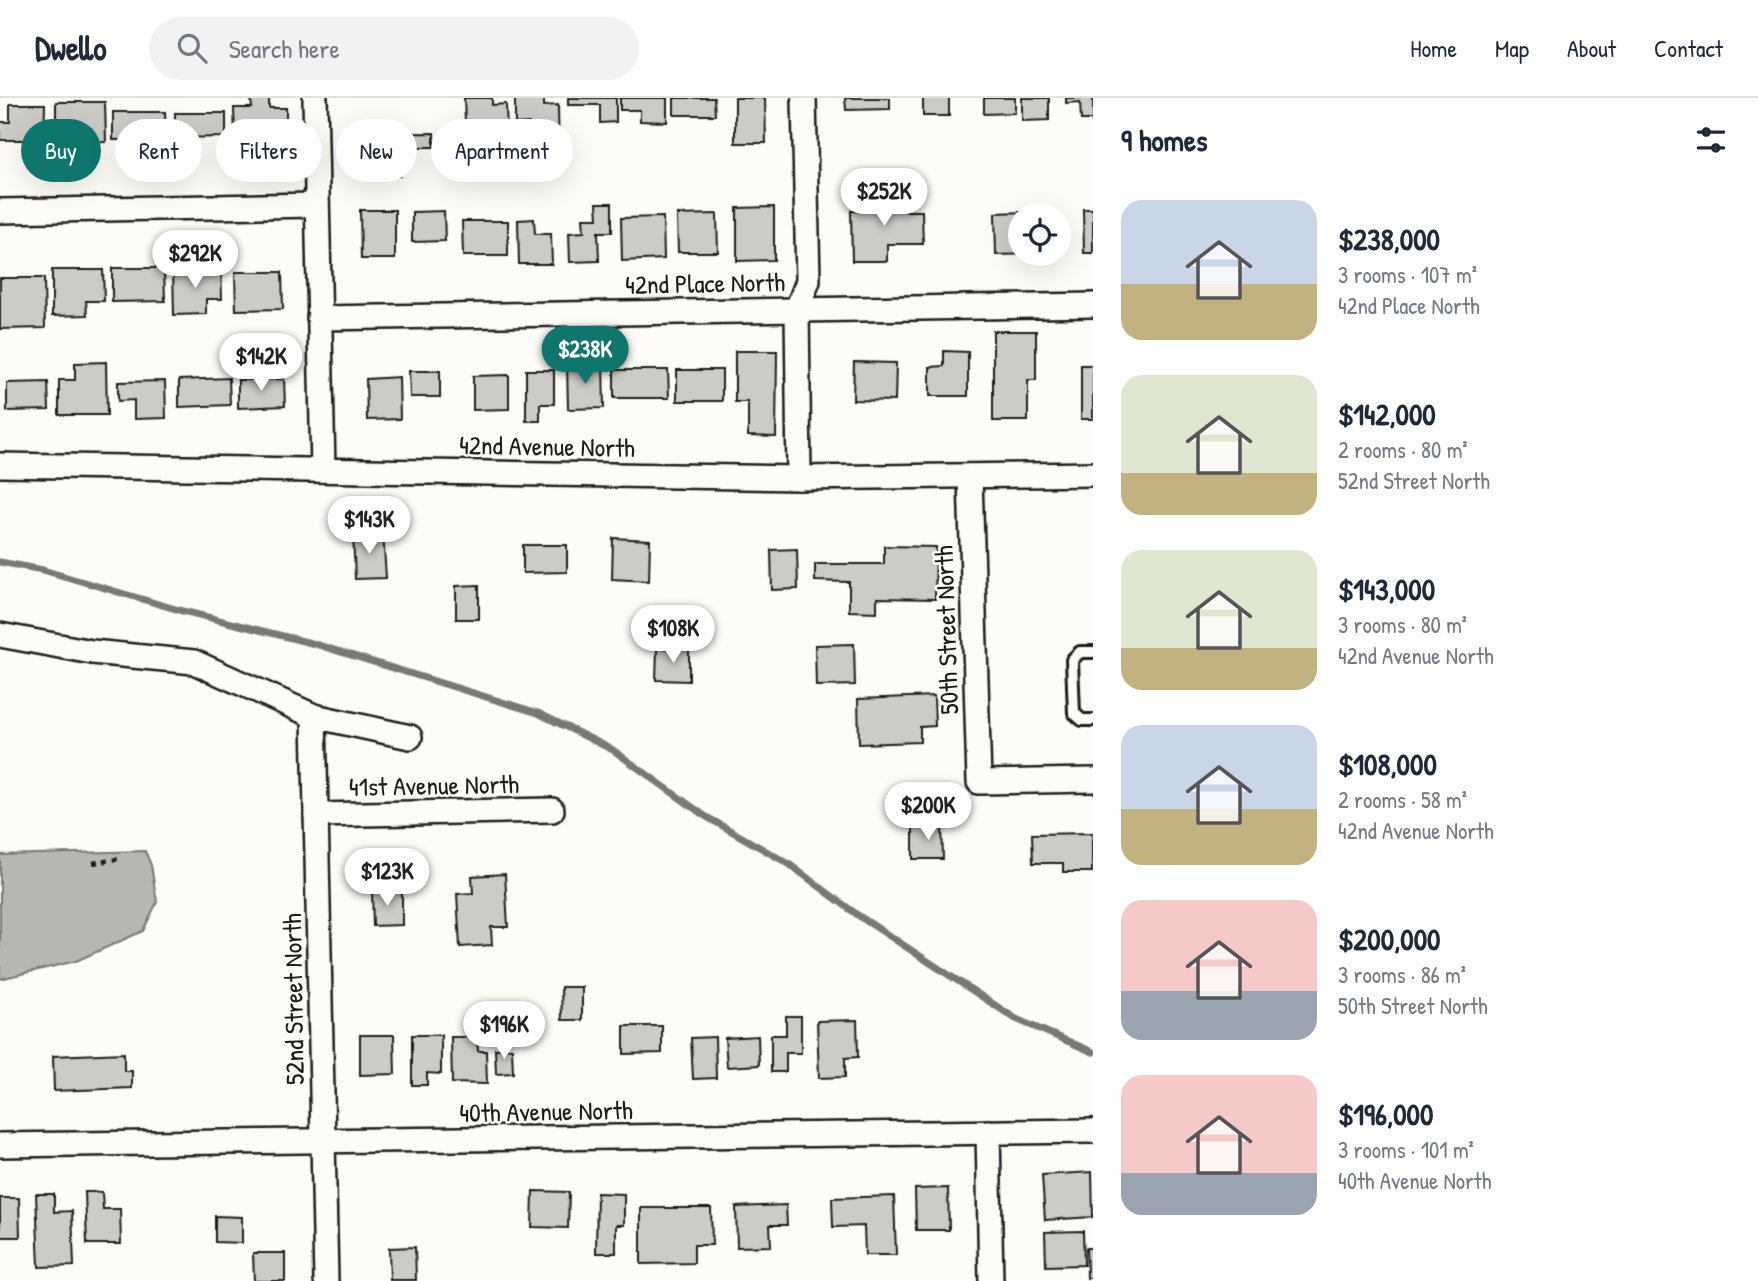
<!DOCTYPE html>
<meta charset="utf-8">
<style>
:root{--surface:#fff;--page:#f2f2f3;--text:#1f2937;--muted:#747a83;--line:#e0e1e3;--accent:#0f766e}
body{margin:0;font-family:"Patrick Hand",sans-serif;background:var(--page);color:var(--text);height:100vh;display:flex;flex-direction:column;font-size:26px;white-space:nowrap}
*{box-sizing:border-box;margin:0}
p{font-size:23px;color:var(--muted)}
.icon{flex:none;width:38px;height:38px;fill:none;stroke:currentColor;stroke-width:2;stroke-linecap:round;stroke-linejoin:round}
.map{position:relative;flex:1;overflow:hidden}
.details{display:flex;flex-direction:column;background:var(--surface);width:665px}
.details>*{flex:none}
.guide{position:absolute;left:21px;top:21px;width:665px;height:63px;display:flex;gap:14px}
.fabs{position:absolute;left:1008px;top:105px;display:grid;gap:14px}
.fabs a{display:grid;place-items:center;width:63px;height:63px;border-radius:50%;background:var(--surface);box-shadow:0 7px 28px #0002;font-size:35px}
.price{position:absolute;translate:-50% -60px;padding:0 16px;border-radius:24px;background:#fff;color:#222;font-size:23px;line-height:46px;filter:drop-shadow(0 2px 4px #0008)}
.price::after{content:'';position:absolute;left:50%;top:42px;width:21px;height:16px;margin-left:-10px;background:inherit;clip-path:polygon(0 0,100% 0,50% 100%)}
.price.on{background:var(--accent);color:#fff}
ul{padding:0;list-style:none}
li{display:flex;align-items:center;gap:21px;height:175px;padding:0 28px}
li span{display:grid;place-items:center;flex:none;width:196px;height:140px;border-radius:21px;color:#555}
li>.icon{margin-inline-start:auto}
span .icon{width:84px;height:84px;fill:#fffc;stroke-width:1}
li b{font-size:30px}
h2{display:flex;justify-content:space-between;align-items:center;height:84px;padding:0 28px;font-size:30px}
.chip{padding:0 24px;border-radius:32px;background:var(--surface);box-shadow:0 7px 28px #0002;font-size:24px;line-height:63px}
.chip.on{background:var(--accent);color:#fff}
header{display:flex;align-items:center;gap:42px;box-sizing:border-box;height:98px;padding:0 35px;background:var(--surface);border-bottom:2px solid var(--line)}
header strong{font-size:33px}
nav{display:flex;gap:38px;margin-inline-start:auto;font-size:24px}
.search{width:490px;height:63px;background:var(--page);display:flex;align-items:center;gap:18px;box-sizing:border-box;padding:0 24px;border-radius:38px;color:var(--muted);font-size:26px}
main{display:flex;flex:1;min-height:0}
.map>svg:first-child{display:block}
.water{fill:#b7b6b2;stroke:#797876;stroke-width:2}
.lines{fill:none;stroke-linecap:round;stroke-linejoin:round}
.stream{stroke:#797876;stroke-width:7}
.building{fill:#cccbc8;stroke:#1c1c1c;stroke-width:2}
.lane-casing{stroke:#1c1c1c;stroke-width:16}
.street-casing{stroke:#1c1c1c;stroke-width:28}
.path{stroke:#1c1c1c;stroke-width:4.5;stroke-dasharray:5 5;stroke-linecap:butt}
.lane{stroke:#fdfcf7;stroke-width:10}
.street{stroke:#fdfcf7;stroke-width:23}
.labels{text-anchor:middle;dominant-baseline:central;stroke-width:5;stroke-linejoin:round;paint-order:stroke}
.street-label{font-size:26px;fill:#1c1c1c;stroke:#fdfcf7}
</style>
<header>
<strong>Dwello</strong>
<div class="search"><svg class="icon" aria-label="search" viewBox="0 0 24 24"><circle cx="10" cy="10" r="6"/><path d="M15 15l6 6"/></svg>Search here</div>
<nav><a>Home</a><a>Map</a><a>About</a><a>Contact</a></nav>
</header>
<main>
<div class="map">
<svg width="1093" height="1183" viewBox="0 0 1093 1183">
<rect width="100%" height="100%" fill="#fdfcf7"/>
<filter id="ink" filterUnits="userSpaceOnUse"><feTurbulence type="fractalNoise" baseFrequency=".0143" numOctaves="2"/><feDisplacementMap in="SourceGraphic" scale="14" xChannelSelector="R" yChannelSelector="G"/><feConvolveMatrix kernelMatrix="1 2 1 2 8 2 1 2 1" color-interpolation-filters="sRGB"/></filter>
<g filter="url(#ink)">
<path class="water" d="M145,753L151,767L157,804L143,833L76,863L0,881V757Z"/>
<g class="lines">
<path class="stream" d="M0,464L43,472L179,512L315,546L538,615L613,652L705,718L789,766L859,818L1016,921L1093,954"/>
</g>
<g class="building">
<path d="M251,0H269V10H286V38L235,39L234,10H252Z"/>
<path d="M464,0H492V7L506,6L507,41L493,42V25H465Z"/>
<path d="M515,0H544V8L558,7L559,61H529V25L515,26Z"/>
<path d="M568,0H616V24L600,25V7H568Z"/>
<path d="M620,0H667V24L640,23V12H620Z"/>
<path d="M674,0H714L715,17H674Z"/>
<path d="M735,0H765L766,45H735Z"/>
<path d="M845,0H890V11L846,12Z"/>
<rect x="923" y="0" width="26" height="18"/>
<path d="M984,0H1015V15L984,16Z"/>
<path d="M1022,0H1049V22L1022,23Z"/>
<path d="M1066,0H1093V22H1081L1080,4L1066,5Z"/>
<path d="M56,4H105L106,44L56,45Z"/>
<path d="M10,6H45L44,42H0V24H10Z"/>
<path d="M113,14H165L166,41L113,42Z"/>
<path d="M175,15H226V39L175,40Z"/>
<path d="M434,35V49H399L400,78H382V50H347L346,36Z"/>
<path d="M905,96L904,113H922L923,146H887V163H852L851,113H869V97Z"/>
<path d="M597,105H612V134H598L599,163L570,164L569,135L584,134L583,120H598Z"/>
<path d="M774,109V162L737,163V110Z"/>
<path d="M1083,111H1093V155H1084Z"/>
<path d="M360,112H395V161H361Z"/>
<path d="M444,113L445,143L412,144V114Z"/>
<path d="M1051,113V117H1020V156H1041L996,157L995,115Z"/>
<path d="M717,116L718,154H678L677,117Z"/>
<path d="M663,119L664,161L622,163L621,120Z"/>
<path d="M534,121L535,136H551L552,166H519L518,122Z"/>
<path d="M462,123H508V158H463Z"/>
<path d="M112,170H164L165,203L112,204Z"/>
<path d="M173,171H221L222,201H206V216L174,217Z"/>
<path d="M52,172H103L104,203H86L87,217L52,218Z"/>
<path d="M235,174H282L283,211L236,212Z"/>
<path d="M0,180H44L45,230L0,231Z"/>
<path d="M993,233H1036V282H1028V323H993Z"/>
<path d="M735,253H777L776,339L748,338V304H735Z"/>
<path d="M944,253L968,254V298H930V269L944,268Z"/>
<path d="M106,264L107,317H59V282H75V265Z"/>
<path d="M854,264L896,265L895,303L853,302Z"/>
<path d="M567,266H603L604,310L568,311Z"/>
<rect x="1081" y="267" width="12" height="54"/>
<path d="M526,272H554V306H540V323H526Z"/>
<path d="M614,272H668L669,300H614Z"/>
<rect x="677" y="272" width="45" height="31"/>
<path d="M409,273H440V299H410Z"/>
<path d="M509,277V311L473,312V278Z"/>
<path d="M399,279L400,321L367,322L366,281Z"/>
<path d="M229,280L230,307L179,309V282Z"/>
<path d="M284,281L285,308L238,310V282Z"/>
<path d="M165,283L166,320L134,321V302L118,303V284Z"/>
<path d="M48,284L49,312L7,313V285Z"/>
<path d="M383,434L386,480L355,481L353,436Z"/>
<path d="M613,440L650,442L649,483L612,481Z"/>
<path d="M523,447H567V474L523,475Z"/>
<path d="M884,448L936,449L935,501L877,500V514L849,513V484L815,483V466H884Z"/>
<path d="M797,451L798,491L772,492L771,452Z"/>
<path d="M479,487V521H456V488Z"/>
<path d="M854,546L855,587L816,588L815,547Z"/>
<path d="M657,550L689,552V583L656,582Z"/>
<path d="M934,598L935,628L920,629V644L859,646L858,601Z"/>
<path d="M913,726H942L943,761H913Z"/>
<path d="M1092,735V774H1063V765H1033L1032,736Z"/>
<path d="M505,776L508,829H491L492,847L460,849L457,796L473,795L472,778Z"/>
<path d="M372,792H402V827L373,828Z"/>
<path d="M561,889H582V922H562Z"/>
<path d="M786,918H801V955H786V974H771V937H786Z"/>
<path d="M857,922L858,959L845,960V979L819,980L817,923Z"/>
<path d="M624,928H662V955L624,956Z"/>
<path d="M360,937H394L395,976L360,977Z"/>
<path d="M412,937H441V976L427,975V987H412Z"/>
<path d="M758,938L759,967L727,969L725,940Z"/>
<path d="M451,939H477L478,953H486L487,986L452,985Z"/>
<path d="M715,939L716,980L693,981L691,940Z"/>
<path d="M512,950L513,975L496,976L495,951Z"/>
<path d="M124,955V973H132V990L54,993L53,958Z"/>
<path d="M1092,1074L1093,1119L1045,1122L1042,1077Z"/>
<path d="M948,1090L949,1132H916L915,1091Z"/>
<path d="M533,1093L569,1094L568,1130L532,1129Z"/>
<path d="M85,1094H102L103,1111H120L121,1146H87Z"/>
<path d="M597,1095L624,1096V1127H616V1155H596Z"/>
<path d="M36,1096H54V1114L72,1113L74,1168L39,1169Z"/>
<path d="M894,1098L896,1157H865L864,1128L833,1129L832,1100Z"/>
<path d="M0,1100H19L20,1139H0Z"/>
<path d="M786,1107L787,1127H770L771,1148L737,1149L736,1109Z"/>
<path d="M641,1110H711L712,1147H694V1165L641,1166Z"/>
<path d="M215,1118L242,1119V1145L215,1144Z"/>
<path d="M1083,1133L1084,1167L1046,1168L1045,1134Z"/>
<path d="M415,1149L416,1182H390L389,1150Z"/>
<path d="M1086,1150H1093V1180H1087Z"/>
<path d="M253,1155H285V1183H254Z"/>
</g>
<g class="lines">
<defs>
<path id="lane" d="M1093,554H1080L1072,562L1074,615L1082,622H1093"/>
<g id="street">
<path d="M315,0L323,372"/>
<path d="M0,113L316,107"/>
<path d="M319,220L1093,207"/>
<path d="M0,367L799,380L1093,376"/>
<path d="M970,378L979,684L1093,682"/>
<path d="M799,380L797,211L808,183L804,0"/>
<path d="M0,537L92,554L194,564L314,618L410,639"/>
<path d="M314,618L326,1183"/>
<path d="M316,717L552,712"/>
<path d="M988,1034L991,1183"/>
<path d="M0,1047L1093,1033"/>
</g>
</defs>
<use href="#lane" class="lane-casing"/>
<use href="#street" class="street-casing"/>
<path class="path" d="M93,765L118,761"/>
<use href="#lane" class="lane"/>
<use href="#street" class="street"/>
</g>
</g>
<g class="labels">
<g class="street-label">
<text transform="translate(705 185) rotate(-1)">42nd Place North</text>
<text transform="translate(547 348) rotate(1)">42nd Avenue North</text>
<text transform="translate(946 532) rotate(-92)">50th Street North</text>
<text transform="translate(434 687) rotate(-1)">41st Avenue North</text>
<text transform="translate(293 901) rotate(-91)">52nd Street North</text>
<text transform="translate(546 1013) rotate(-1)">40th Avenue North</text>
</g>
</g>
</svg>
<div class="fabs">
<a><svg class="icon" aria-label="locate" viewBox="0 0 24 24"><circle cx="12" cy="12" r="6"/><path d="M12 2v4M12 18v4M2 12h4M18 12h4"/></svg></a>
</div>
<b class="price" style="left:884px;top:130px">$252K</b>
<b class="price" style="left:195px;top:192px">$292K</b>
<b class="price on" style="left:585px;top:288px">$238K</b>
<b class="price" style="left:261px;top:295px">$142K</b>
<b class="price" style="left:369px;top:458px">$143K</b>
<b class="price" style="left:673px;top:567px">$108K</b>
<b class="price" style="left:928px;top:744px">$200K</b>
<b class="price" style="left:387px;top:810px">$123K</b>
<b class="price" style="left:504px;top:963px">$196K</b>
<div class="guide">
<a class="chip on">Buy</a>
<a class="chip">Rent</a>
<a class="chip">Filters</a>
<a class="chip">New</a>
<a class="chip">Apartment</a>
</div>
</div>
<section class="details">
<h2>9 homes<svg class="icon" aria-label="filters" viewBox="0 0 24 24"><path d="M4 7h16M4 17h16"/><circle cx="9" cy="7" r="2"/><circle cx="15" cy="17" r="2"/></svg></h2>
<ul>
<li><span style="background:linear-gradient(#c9d6e8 60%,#c2b280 0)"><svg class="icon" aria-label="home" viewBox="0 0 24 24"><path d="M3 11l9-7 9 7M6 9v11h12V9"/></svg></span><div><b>$238,000</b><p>3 rooms · 107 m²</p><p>42nd Place North</p></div></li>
<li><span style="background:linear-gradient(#dfe7d0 70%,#c2b280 0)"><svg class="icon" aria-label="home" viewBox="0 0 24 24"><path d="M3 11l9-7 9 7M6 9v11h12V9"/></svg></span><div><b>$142,000</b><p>2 rooms · 80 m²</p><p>52nd Street North</p></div></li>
<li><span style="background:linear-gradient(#dfe7d0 70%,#c2b280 0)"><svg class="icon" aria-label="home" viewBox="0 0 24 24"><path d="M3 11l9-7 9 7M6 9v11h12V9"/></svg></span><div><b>$143,000</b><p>3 rooms · 80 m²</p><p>42nd Avenue North</p></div></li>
<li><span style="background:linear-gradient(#c9d6e8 60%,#c2b280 0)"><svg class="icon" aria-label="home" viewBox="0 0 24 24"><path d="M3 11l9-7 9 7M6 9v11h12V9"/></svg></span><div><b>$108,000</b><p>2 rooms · 58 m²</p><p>42nd Avenue North</p></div></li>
<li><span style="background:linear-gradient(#f6c9c9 65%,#9aa5b1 0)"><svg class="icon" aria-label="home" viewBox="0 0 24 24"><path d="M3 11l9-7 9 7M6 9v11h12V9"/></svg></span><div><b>$200,000</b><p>3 rooms · 86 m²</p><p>50th Street North</p></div></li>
<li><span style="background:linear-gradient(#f6c9c9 70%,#9aa5b1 0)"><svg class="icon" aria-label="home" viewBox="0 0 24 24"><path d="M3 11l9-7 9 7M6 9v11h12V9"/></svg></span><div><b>$196,000</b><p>3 rooms · 101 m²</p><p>40th Avenue North</p></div></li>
</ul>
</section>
</main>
